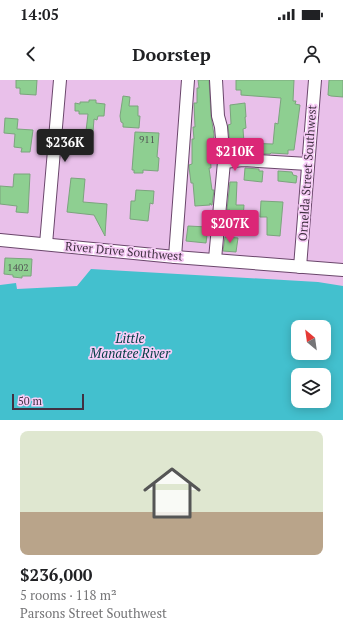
<!DOCTYPE html>
<meta charset="utf-8">
<style>
:root{--surface:#fff;--page:#f6f6f6;--text:#202124;--muted:#757577;--accent:#db2777}
body{margin:0;font-family:"PT Serif",serif;background:var(--page);color:var(--text);height:100vh;display:flex;flex-direction:column;font-size:15px;white-space:nowrap}
*{box-sizing:border-box;margin:0}
p{font-size:13px;color:var(--muted)}
.icon{flex:none;width:22px;height:22px;fill:none;stroke:currentColor;stroke-width:2;stroke-linecap:round;stroke-linejoin:round}
.map{position:relative;height:340px;overflow:hidden}
.details{display:flex;flex-direction:column;background:var(--surface);flex:1}
.details>*{flex:none}
.needle{width:26px;rotate:331deg}
.fabs{position:absolute;left:291px;top:240px;display:grid;gap:8px}
.fabs a{display:grid;place-items:center;width:40px;height:40px;border-radius:8px;background:var(--surface);box-shadow:0 2px 10px #0003;font-size:20px}
.scale{position:absolute;left:12px;bottom:10px;width:72px;box-sizing:border-box;padding-left:4px;border:2px solid #413142;border-top:0;font-size:11px;line-height:14px;white-space:nowrap;color:#413142;-webkit-text-stroke:3px #f7cdf7;paint-order:stroke}
.price{position:absolute;translate:-50% -34px;padding:0 9px;border-radius:4px;background:var(--accent);color:#fff;font-size:13px;line-height:26px;filter:drop-shadow(0 1px 2px #0008)}
.price::after{content:'';position:absolute;left:50%;top:24px;width:12px;height:9px;margin-left:-6px;background:inherit;clip-path:polygon(0 0,100% 0,50% 100%)}
.price.active{background:#222;color:#fff}
ul{padding:0;list-style:none}
li{display:grid;align-content:center;gap:8px;height:212px;padding:0 20px}
li span{display:grid;place-items:center;height:124px;border-radius:8px;color:#555}
li>.icon{margin-inline-start:auto}
span .icon{width:72px;height:72px;fill:#fffc;stroke-width:1}
li b{font-size:17px}
.status{display:flex;justify-content:space-between;align-items:center;height:28px;padding:0 20px;background:var(--surface);direction:ltr}
.status svg{height:11px;fill:currentColor}
header{display:flex;justify-content:space-between;align-items:center;height:52px;padding:0 20px;background:var(--surface);font-size:18px;font-weight:800}
.map>svg:first-child{display:block}
.water{fill:#43c0ce;fill-rule:evenodd}
.building{fill:#8ecf91;stroke:#7ba47d}
.lines{fill:none;stroke-linecap:round;stroke-linejoin:round}
.minor-casing{stroke:#6a466b;stroke-width:14}
.minor{stroke:#fff;stroke-width:12}
.labels{text-anchor:middle;dominant-baseline:central;stroke-width:3.5;stroke-linejoin:round;paint-order:stroke}
.number-label{font-size:10px;fill:#545856}
.street-label{font-size:12px;fill:#413142;stroke:#f7cdf7}
.water-label{font-size:13px;font-style:italic;fill:#003c42;stroke:#f7cdf7}
</style>
<div class="status"><b>14:05</b><svg viewBox="0 0 49 12"><path d="M0 12V9h3v3zM5 12V6h3v6zM10 12V3h3v9zM15 12V0h3v12zM26 1h20v11H26zM47 4h2v5h-2z"/></svg></div>
<header><svg class="icon" aria-label="back" viewBox="0 0 24 24"><path d="M15 5l-7 7 7 7"/></svg>Doorstep<svg class="icon" aria-label="person" viewBox="0 0 24 24"><circle cx="12" cy="8" r="4"/><path d="M4 21q1-7 8-7t8 7"/></svg></header>
<div class="map">
<svg width="343" height="340" viewBox="0 0 343 340">
<rect width="100%" height="100%" fill="#e9c0ea"/>
<path class="water" d="M91,189L318,202L343,206V340H0V205L16,203L17,209L77,206ZM298,247H324V273H298ZM298,295H324V321H298Z"/>
<g class="building">
<path d="M16,0H37L36,15L20,14V8H16Z"/>
<path d="M198,0H209L211,36L214,55L213,63H211V69H210L211,88H209L212,110H214L212,125H211L210,123V125L195,126L193,103H191L189,87V85L192,84V59H194L193,47H195L194,23H197V8H199Z"/>
<path d="M236,0H294L293,21H296L295,24L300,25L294,70H288V74L271,73L270,74L243,73L231,74L228,45L231,44L230,25L245,23L246,37H245L246,48L243,49L244,63L273,64L275,43L278,44L281,18L241,15V10H236Z"/>
<path d="M329,0H343V17L331,16L328,15Z"/>
<path d="M123,16L130,17L129,26H138V36H140L139,48L123,47V43L121,42L120,36Z"/>
<path d="M89,20H96V23L105,24L104,36H98L97,40L94,39L92,65L76,64L77,50L86,51L88,34H79V31H75V23L80,24V22H89Z"/>
<path d="M5,38L18,39L17,49L33,50L30,72H21L22,68L14,67L15,54L4,53Z"/>
<path d="M135,52L159,53L157,77L159,78L158,91L143,90V93H134V90H132Z"/>
<path d="M245,88L259,89V91H263L262,102L244,100Z"/>
<path d="M278,91L292,92L293,95L297,96L296,103L278,101Z"/>
<path d="M14,94H30L28,133L16,132L17,126L0,124V106L13,107Z"/>
<path d="M71,98L85,99L83,122L107,124L105,156L94,135L67,132Z"/>
<path d="M230,102H237L236,125H244L243,139L229,138L230,130H227Z"/>
<path d="M136,110L154,111L153,124L150,123L148,141L130,139L131,121H135Z"/>
<path d="M261,121L283,122L280,156L267,155V137H260Z"/>
<path d="M188,146L208,147L206,163L186,161Z"/>
<path d="M225,157L238,158L236,172L223,171Z"/>
<path d="M5,178L32,179L31,196H22V198L13,197V195L4,194Z"/>
</g>
<g class="lines">
<defs>
<g id="minor">
<path d="M224,82L243,80L308,84"/>
<path d="M0,160L175,177L343,190"/>
<path d="M46,164L60,0"/>
<path d="M175,177L188,0"/>
<path d="M215,179L224,82L221,47L218,36L216,0"/>
<path d="M300,187L315,0"/>
</g>
</defs>
<use href="#minor" class="minor-casing"/>
<use href="#minor" class="minor"/>
</g>
<g class="labels">
<g class="number-label">
<text x="147" y="59">911</text>
<text x="18" y="187">1402</text>
</g>
<g class="street-label">
<text transform="translate(307 93) rotate(-86)">Ornelda Street Southwest</text>
<text transform="translate(124 171) rotate(5)">River Drive Southwest</text>
</g>
<g class="water-label">
<text x="130" y="258">Little<tspan x="130" dy="15">Manatee River</tspan></text>
</g>
</g>
</svg>
<div class="fabs">
<a><svg class="needle" viewBox="-14 -14 28 28"><path d="M0-13l5 13h-10z" fill="#e53935"/><path d="M0 13l5-13h-10z" fill="#757577"/></svg></a>
<a><svg class="icon" aria-label="layers" viewBox="0 0 24 24"><path d="M12 4l9 5-9 5-9-5zM3 14l9 5 9-5"/></svg></a>
</div>
<div class="scale">50 m</div>
<b class="price active" style="left:65px;top:83px">$236K</b>
<b class="price" style="left:235px;top:92px">$210K</b>
<b class="price" style="left:230px;top:164px">$207K</b>
</div>
<section class="details">
<ul>
<li><span style="background:linear-gradient(#dfe7d0 65%,#b9a48a 0)"><svg class="icon" aria-label="home" viewBox="0 0 24 24"><path d="M3 11l9-7 9 7M6 9v11h12V9"/></svg></span><div><b>$236,000</b><p>5 rooms · 118 m²</p><p>Parsons Street Southwest</p></div></li>
</ul>
</section>
